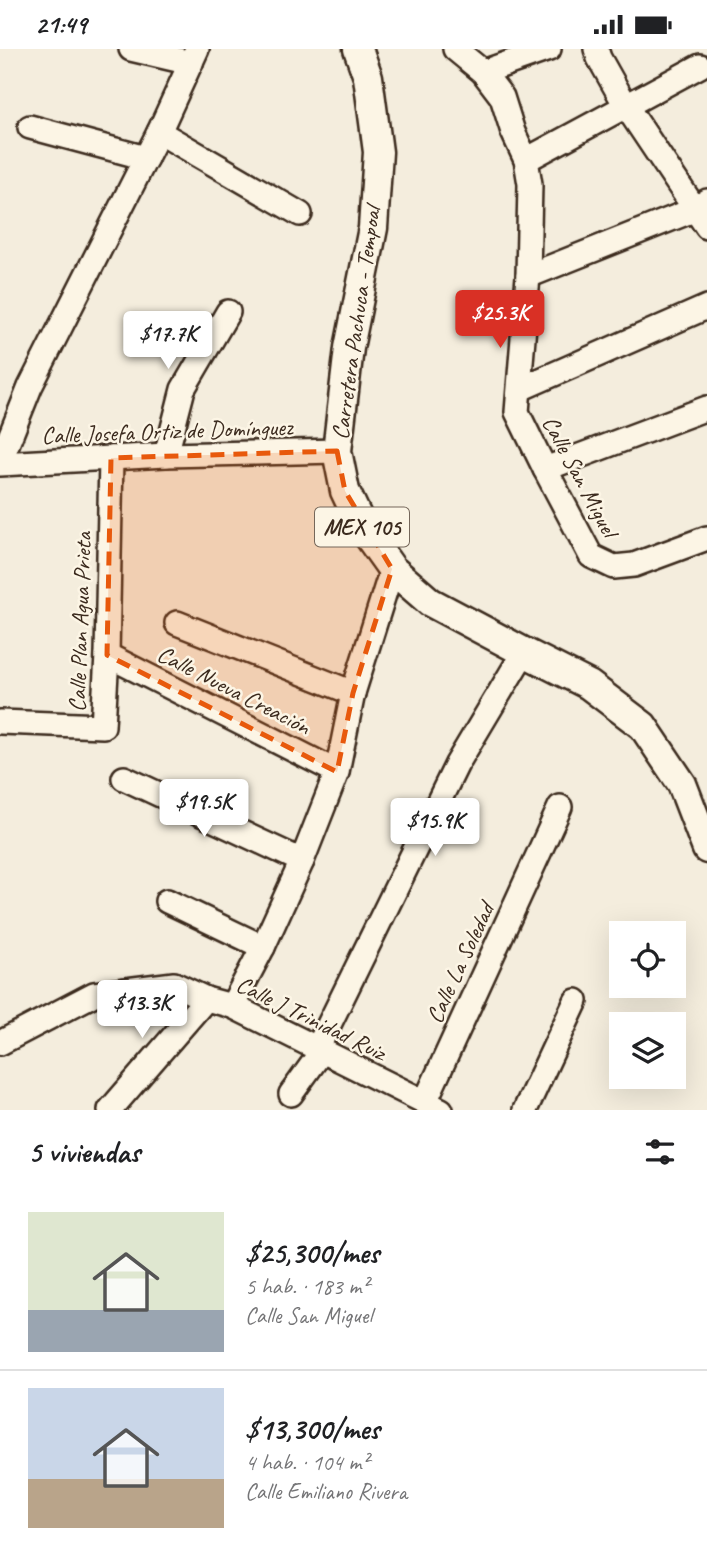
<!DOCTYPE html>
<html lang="es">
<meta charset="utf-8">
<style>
:root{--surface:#fff;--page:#f6f6f6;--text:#202124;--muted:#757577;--line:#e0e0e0;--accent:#d93025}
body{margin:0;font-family:Caveat,sans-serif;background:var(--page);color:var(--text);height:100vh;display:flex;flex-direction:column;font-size:26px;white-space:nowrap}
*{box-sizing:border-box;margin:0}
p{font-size:23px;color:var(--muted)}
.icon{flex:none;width:38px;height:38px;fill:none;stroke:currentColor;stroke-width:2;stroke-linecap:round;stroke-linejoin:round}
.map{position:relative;height:1061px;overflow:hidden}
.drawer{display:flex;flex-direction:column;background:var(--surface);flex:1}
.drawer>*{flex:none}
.controls{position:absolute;left:609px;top:872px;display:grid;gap:14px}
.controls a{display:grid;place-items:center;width:77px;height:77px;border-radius:0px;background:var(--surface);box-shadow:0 7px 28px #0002;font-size:35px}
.price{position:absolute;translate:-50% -60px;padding:0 16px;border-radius:7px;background:#fff;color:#222;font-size:23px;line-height:46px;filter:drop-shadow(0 2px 4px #0008)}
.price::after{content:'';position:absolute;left:50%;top:42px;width:21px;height:16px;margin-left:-10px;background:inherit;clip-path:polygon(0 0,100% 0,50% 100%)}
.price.current{background:var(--accent);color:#fff}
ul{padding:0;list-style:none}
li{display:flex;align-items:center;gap:21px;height:175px;padding:0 28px}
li+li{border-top:2px solid var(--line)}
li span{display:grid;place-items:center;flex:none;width:196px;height:140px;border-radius:0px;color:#555}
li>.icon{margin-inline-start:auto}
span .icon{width:84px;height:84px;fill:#fffc;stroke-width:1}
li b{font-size:30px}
h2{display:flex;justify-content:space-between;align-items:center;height:84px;padding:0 28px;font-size:30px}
.status{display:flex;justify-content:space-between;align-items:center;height:49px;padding:0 35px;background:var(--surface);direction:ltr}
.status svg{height:19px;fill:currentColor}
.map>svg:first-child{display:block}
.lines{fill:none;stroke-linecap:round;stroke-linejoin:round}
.minor-casing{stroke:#3b2a1e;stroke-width:28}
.major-casing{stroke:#3b2a1e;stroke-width:33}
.minor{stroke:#fcf5e5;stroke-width:23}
.major{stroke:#fcf5e5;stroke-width:28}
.marked{fill:#e8590c;fill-opacity:0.2;stroke:#e8590c;stroke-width:5;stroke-dasharray:14 9;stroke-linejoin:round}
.labels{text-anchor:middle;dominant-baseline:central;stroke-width:5;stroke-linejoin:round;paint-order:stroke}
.shield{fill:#fcf5e5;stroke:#75675a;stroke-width:2}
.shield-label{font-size:23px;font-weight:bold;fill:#3b2a1e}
.street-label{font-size:24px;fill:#3b2a1e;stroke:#fcf5e5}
</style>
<div class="status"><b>21:49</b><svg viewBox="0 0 49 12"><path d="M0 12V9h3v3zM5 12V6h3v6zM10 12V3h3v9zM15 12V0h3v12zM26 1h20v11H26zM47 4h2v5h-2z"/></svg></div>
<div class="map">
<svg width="707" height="1061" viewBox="0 0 707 1061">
<rect width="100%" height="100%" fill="#f4eddd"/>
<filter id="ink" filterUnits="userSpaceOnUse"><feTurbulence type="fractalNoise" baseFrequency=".0143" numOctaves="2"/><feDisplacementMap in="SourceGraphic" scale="14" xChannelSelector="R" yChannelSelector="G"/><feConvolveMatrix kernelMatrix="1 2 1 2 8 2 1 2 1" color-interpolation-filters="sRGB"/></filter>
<g filter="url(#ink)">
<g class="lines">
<defs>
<g id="minor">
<path d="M131,0L191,14"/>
<path d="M455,0L483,23L502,48L513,83L526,111L530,135L528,227L517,363L545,420L591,507L614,518L634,516L707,489"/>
<path d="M596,0L599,9L626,57L707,178"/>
<path d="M483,23L549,0"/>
<path d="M30,78L146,109"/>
<path d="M159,83L300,165"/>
<path d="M526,111L700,17"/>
<path d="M528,227L696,160L707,152"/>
<path d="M520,340L707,258"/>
<path d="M166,406L183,340L228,263"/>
<path d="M0,413L30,338L159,83L197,0"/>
<path d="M0,415L166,406L337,402"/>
<path d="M545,420L707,359"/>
<path d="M177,574L353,644"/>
<path d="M107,606L337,723"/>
<path d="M0,673L103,677L107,606L111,409"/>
<path d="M124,729L302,812"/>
<path d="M167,852L263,898"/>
<path d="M232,957L263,898L302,812L337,723L353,644L392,520"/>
<path d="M0,994L94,945L174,935L206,950L232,957L441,1061"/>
<path d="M317,1000L457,715L524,603"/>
<path d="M291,1045L322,1002"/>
<path d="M425,1053L560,758"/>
<path d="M110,1061L206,950"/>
<path d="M525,1061L576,952"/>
</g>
<path id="major" d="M358,0L368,28L378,103L373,179L349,299L337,402L345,442L362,478L392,520L430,553L524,603L589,636L643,677L682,735L707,800"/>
</defs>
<use href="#minor" class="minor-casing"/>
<use href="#major" class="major-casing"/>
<use href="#minor" class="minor"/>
<use href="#major" class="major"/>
</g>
</g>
<path class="marked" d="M337,402L345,442L392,520L353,644L337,723L107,606L111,409Z"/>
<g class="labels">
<rect class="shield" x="315" y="458.5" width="94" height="39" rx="5"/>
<g class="shield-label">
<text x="362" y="478">MEX 105</text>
</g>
<g class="street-label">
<text transform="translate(356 274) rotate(-82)">Carretera Pachuca - Tempoal</text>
<text transform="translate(167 382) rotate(-2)">Calle Josefa Ortiz de Domínguez</text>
<text transform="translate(580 427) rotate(62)">Calle San Miguel</text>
<text transform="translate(80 573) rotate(-88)">Calle Plan Agua Prieta</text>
<text transform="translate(234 641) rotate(27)">Calle Nueva Creación</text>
<text transform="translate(460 914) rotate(-65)">Calle La Soledad</text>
<text transform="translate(311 969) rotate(26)">Calle J Trinidad Ruiz</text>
</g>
</g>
</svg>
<div class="controls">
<a><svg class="icon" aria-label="locate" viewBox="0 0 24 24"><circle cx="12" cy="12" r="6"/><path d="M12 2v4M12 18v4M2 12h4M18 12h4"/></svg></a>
<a><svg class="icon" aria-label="layers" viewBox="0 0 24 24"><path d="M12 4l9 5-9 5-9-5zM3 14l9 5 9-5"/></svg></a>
</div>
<b class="price current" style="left:500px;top:301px">$25.3K</b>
<b class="price" style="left:168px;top:322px">$17.7K</b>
<b class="price" style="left:204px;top:790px">$19.5K</b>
<b class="price" style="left:435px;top:809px">$15.9K</b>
<b class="price" style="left:142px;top:991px">$13.3K</b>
</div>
<section class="drawer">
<h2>5 viviendas<svg class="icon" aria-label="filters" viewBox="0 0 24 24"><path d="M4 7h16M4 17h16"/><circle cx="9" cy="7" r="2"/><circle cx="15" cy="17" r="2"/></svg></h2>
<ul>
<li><span style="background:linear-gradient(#dfe7d0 70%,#9aa5b1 0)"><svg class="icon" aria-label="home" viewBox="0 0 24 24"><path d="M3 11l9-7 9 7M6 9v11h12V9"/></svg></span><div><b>$25,300/mes</b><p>5 hab. · 183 m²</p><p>Calle San Miguel</p></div></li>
<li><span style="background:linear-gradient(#c9d6e8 65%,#b9a48a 0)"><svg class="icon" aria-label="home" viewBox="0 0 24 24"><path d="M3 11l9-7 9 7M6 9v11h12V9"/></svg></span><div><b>$13,300/mes</b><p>4 hab. · 104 m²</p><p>Calle Emiliano Rivera</p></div></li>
</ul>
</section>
